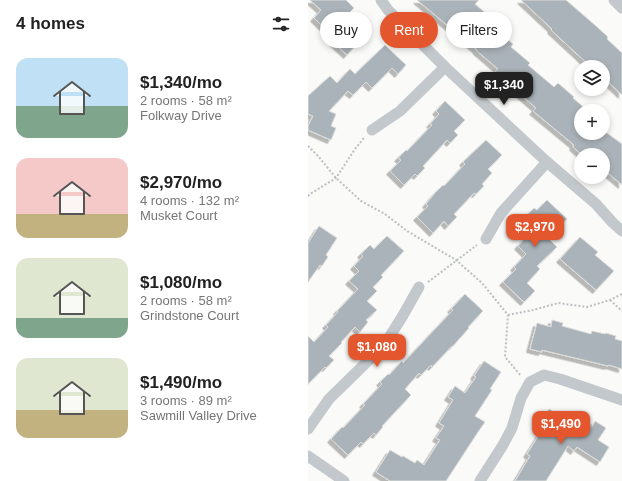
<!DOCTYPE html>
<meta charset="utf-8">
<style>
:root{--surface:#fff;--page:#f2f2f2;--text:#222;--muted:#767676;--accent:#e4572e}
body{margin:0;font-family:Arial,sans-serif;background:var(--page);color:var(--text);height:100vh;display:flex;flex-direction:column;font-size:15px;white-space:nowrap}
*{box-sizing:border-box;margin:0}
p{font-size:13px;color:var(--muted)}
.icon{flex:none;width:22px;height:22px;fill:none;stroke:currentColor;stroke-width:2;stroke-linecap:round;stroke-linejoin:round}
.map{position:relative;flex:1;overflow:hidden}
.panel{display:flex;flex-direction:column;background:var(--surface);width:308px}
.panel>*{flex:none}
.banner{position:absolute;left:12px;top:12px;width:242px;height:36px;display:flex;gap:8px}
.fabs{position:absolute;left:266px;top:60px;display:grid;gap:8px}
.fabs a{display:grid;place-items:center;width:36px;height:36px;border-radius:50%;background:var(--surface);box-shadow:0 2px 6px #0003;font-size:20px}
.price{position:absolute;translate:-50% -34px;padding:0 9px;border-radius:8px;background:var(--accent);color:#fff;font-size:13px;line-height:26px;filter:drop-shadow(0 1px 2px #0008)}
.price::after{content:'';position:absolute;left:50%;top:24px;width:12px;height:9px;margin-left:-6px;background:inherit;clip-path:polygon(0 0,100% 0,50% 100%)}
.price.selected{background:#222;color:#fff}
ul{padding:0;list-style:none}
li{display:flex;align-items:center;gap:12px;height:100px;padding:0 16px}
li span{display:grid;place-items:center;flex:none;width:112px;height:80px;border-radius:12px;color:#555}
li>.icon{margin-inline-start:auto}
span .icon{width:48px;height:48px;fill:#fffc;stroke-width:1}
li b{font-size:17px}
h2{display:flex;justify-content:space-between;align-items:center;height:48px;padding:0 16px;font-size:17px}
.chip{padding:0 14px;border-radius:18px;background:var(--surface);box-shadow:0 2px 6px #0003;font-size:14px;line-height:36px}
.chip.selected{background:var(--accent);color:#fff}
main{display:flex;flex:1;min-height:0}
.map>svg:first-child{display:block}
.building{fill:#aab3b9;stroke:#dcdcda;filter:url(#shadow)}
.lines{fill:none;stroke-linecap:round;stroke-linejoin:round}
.path{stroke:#bbbfc2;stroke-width:2;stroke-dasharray:2 2;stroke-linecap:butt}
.minor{stroke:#c3c8cc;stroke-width:11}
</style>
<main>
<section class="panel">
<h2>4 homes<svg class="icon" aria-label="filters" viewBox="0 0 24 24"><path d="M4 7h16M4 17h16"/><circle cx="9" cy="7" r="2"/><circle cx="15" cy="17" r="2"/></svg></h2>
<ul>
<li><span style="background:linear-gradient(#bfe0f5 60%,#7fa58c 0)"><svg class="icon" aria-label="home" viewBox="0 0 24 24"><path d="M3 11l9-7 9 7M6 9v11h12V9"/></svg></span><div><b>$1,340/mo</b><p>2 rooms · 58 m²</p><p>Folkway Drive</p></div></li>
<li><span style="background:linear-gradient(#f6c9c9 70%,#c2b280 0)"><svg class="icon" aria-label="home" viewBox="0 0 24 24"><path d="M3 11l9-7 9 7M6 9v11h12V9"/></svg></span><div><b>$2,970/mo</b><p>4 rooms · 132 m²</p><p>Musket Court</p></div></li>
<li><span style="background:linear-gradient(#dfe7d0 75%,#7fa58c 0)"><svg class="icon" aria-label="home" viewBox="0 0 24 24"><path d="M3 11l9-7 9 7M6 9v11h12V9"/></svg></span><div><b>$1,080/mo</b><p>2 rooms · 58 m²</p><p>Grindstone Court</p></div></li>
<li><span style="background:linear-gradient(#dfe7d0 65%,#c2b280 0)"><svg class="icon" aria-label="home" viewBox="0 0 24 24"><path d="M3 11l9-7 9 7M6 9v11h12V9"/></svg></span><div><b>$1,490/mo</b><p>3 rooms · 89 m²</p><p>Sawmill Valley Drive</p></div></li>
</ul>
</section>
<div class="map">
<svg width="314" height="481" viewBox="0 0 314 481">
<defs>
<filter id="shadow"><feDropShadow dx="-3.5" dy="3.5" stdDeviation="0" flood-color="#0004"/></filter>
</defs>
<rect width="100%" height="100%" fill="#fafaf8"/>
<g class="building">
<path d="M2,0H38L46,8L41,13L61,31L39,55L24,41L27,38L6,18L13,10Z"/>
<path d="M109,0H171L167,4L188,22L184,26L205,44L203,47L222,63L220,65L246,87L250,83L266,97L265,98L280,111H273V133H299L314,144V185L295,169V155H274L265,147L266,145L225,111L228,108L187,72L190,69L169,51V50Z"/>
<path d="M213,0H258L288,26L300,37L299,39L314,53V95L295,77V67H283L243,30L244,29Z"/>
<path d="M77,45L98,65L90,74L84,68L64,88L58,82L45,95L40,91L21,111L28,114L23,126L28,128L23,140L0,130V126L5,116L0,114V96L22,76L29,83L42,69L47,74Z"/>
<path d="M137,101L157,120L146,131L150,135L142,143L139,140L115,166L117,168L109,176L107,174L96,185L82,171L93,160L90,158L98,150L99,151L124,125L122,124L131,114L128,111Z"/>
<path d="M178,140L194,155L180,169L184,173L174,184L176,186L168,194L166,193L146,214L149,217L140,226L136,221L125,233L109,217L120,206L118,204L127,193L135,185L136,186L157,164L155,162Z"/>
<path d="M239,200L259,219L249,230L250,231L242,240L249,247L229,266L232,269L219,283L227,291L216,302L195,282L208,269L206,267L218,254L210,246L219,236L213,231L224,220L219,215L226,208L229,210Z"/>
<path d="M11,226L29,238L18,255L20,257L14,266L12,265L0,282V243Z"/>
<path d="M79,236L96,251L73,275L75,277L65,287L69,291L59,301L69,310L58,320L60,322L52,332L47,327L33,342L34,343L21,356L26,360L18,368L17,367L0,384V336L6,342L20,327L18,325L30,312L29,311L50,289L41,281L51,271L46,266L55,256L53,254L62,245L66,249Z"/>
<path d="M272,237L290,252L287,255L306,271L288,290L252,259Z"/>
<path d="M157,294L175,311L160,327L161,328L144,347V346L124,367L123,365L113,375L111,373L97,389L103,395L74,426L75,427L68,435L66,433L55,444L53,442L40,455L23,439L34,427L35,428L57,405L55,404L74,384L72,382L80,374L81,375L94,361L95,363L145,310L143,309Z"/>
<path d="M244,320L255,323L254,326L283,334L284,331L297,334L298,333L308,336L307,339L314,341V369L301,365L300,366L288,363L234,350V352L222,349L229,323L243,327Z"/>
<path d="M176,361L193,372L182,389L184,390L167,416L177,422L170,432L138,481H82L68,472L82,450L94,457L95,456L107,463L109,460L116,465L132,440L128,438L136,426L131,423L145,400L140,397L147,386L157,393L168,377L166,376Z"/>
<path d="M241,409L256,418L260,413L272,421V419L284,427L287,421L298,428L290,440L301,447L292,462L269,447L266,451L260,446L238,481H207L222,456L219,454L234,430L229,427Z"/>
</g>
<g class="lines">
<g class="path">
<path d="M0,146L10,156L28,178L53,201L77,214L99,231L148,260L174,283L200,315L197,357L213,376"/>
<path d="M0,196L2,194L28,178L47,149L56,138"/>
<path d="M120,282L169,245"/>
<path d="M302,300L314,311"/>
<path d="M200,315L225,310L250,303L279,307L302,300L314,294"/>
</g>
<g class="minor">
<path d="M73,0L80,10L137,67L239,162L288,204L305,223L314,231"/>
<path d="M306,0L314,8"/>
<path d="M64,130L92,111L137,67"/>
<path d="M178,239L193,213L239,162"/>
<path d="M0,429L21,399L66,355L82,336L94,317L111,287"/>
<path d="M0,456L36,481"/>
<path d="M172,481L195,445L204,428L213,398L222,382L236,375L252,379L314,400"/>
</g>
</g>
</svg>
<div class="fabs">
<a><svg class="icon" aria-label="layers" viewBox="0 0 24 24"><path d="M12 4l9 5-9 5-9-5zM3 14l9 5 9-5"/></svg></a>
<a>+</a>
<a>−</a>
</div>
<b class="price selected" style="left:196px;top:106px">$1,340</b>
<b class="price" style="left:227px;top:248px">$2,970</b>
<b class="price" style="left:69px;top:368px">$1,080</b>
<b class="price" style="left:253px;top:445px">$1,490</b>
<div class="banner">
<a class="chip">Buy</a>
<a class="chip selected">Rent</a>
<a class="chip">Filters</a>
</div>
</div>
</main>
